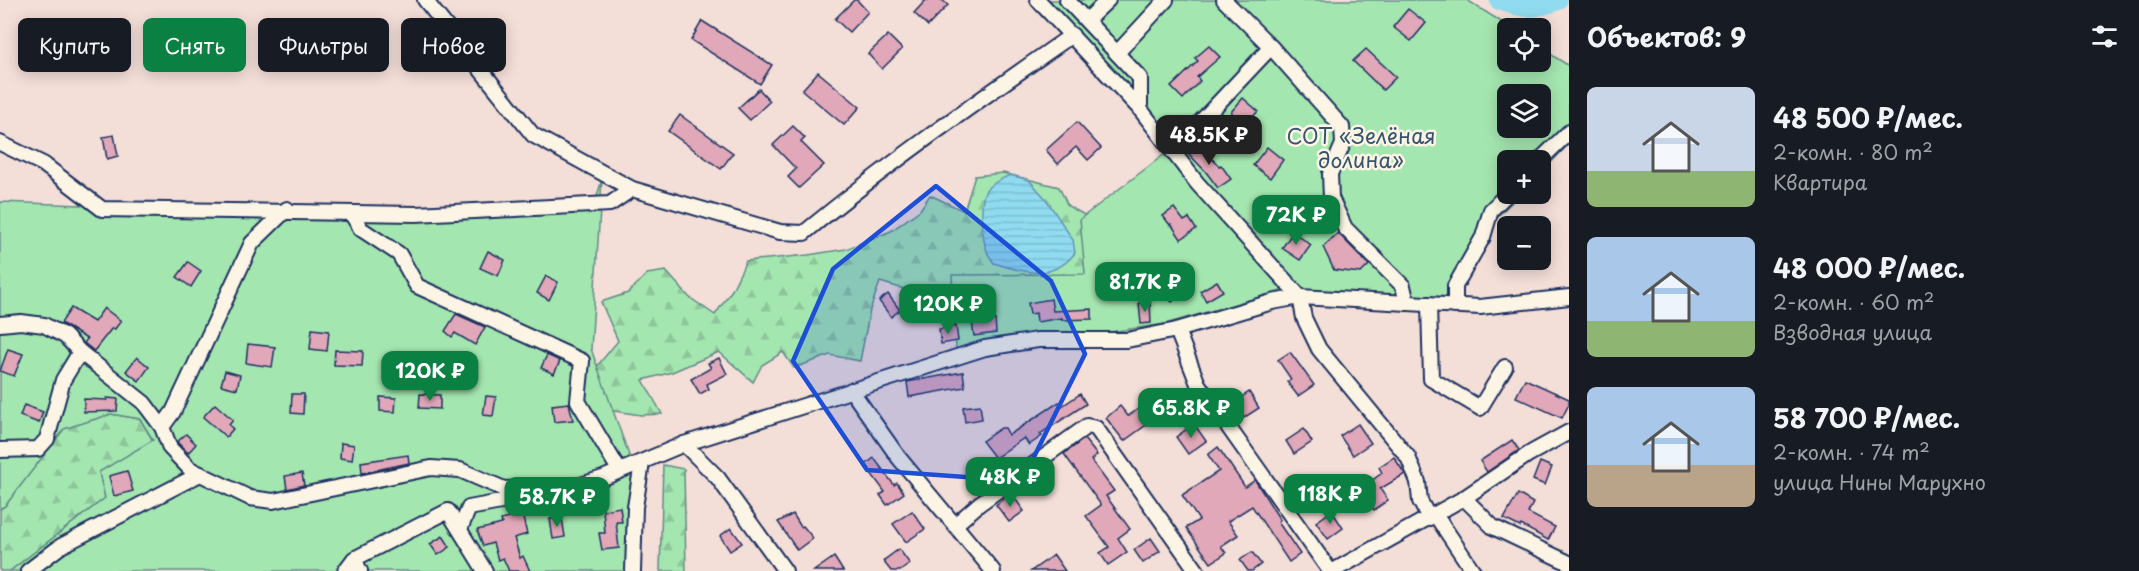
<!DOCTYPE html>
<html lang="ru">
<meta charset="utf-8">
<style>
:root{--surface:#171b24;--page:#242831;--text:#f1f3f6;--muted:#9ea1a6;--accent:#0b8043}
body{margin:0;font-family:"Playpen Sans",sans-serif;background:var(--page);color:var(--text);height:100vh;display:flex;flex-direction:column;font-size:22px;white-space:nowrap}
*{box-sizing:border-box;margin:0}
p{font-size:20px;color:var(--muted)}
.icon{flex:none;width:33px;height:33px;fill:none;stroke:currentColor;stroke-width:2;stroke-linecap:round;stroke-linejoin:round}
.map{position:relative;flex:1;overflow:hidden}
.drawer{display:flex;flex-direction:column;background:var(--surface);width:570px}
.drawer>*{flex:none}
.top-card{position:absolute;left:18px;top:18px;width:570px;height:54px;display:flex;gap:12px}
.buttons{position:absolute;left:1497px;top:18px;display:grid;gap:12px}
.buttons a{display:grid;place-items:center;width:54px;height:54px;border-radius:9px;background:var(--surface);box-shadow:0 3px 15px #0003;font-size:30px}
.price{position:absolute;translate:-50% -51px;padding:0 14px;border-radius:12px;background:var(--accent);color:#fff;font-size:20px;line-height:39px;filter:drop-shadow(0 2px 3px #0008)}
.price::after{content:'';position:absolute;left:50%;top:36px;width:18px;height:14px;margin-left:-9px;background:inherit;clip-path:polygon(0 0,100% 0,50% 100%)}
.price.active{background:#222;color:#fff}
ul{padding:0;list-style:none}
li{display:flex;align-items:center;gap:18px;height:150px;padding:0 18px}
li span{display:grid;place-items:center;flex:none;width:168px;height:120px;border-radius:9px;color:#555}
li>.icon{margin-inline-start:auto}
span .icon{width:72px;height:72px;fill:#fffc;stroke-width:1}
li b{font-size:26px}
h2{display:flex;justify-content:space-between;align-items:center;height:72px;padding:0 18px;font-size:26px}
.chip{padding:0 21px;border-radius:9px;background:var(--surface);box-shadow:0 3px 15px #0003;font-size:21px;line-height:54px}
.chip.active{background:var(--accent);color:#fff}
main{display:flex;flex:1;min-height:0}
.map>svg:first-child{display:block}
.forest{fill:url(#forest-firs);stroke:#608a87;stroke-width:1.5}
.garden{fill:#a4e6b0;stroke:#608a87;stroke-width:1.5;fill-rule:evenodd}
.water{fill:url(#water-rules);stroke:#6196b6;stroke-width:1.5}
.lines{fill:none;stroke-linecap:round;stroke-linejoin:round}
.river{stroke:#90dbf0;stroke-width:21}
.building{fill:#e0a8b9;stroke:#1b2f5e;stroke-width:1.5}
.minor-casing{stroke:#1b2f5e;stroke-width:18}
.minor{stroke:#fcf5e5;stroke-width:14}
.marked{fill:#1d4ed8;fill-opacity:0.2;stroke:#1d4ed8;stroke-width:4.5;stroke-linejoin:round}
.labels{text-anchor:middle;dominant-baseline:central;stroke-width:5;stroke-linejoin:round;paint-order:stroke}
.park-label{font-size:21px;fill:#36546e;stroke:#fcf5e5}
</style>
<main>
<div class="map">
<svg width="1569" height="571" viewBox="0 0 1569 571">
<defs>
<pattern id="forest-firs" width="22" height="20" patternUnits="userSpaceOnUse" patternTransform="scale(1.5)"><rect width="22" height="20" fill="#a4e6b0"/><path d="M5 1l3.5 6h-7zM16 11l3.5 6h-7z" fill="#8dc69a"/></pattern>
<pattern id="water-rules" width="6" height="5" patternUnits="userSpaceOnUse" patternTransform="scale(1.5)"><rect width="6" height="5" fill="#90dbf0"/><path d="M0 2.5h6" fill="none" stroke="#7cbcd0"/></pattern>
</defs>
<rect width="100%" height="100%" fill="#f4ded8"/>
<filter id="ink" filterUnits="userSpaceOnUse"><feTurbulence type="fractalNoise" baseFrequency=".0167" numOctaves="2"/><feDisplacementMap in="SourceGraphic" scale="12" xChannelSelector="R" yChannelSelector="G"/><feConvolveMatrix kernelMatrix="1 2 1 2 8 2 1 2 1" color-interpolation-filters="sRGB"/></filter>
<g filter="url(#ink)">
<g class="forest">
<path d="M1003,173L1059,187L1068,206L1092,219L1099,281L970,289L944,301L880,282L870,310L860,361L830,355L794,368L783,352L762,365L753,382L719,352L672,372L643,380L662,414L641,415L601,409L593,371L618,341L601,302L628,293L647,274L666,271L689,297L715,315L732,290L746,261L808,255L846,249L891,231L920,210L930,195L964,211L975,176Z"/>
<path d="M111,414L140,419L153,441L99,472L105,498L10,571H0V509L5,506L63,429Z"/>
<path d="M663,465L684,469L686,571H660Z"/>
</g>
<g class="garden">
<path d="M1045,0H1467L1511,28H1508V62H1540L1541,48L1569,66V144L1541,173L1540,160H1508V194H1520L1493,221L1455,297L1281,291L1165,324L1096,334L1037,333L956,349L952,275L1085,274L1080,219L1179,143ZM1508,94H1540V128H1508Z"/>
<path d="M602,179L591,349L640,486L637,571H10L105,498L99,472L153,440L140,419L111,414L64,429L5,506L0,509V202L82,205L354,208L595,203Z"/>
</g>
<path class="water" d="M1010,175L1029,180L1046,199L1073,240L1075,253C1053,281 1024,273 994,263C992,260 988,255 987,251C982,239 979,201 986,190C991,183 1002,179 1010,175Z"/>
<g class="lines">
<path class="river" d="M1500,0C1525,8 1533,9 1557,0"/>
</g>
<g class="building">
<path d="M854,0H857L868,12L849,32L835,19Z"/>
<path d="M926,0H942L948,5L928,26L914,13Z"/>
<path d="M1408,9L1426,23L1411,41L1393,27Z"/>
<path d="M702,21L772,65L760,84L691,40Z"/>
<path d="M888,35L902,49L882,69L868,54Z"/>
<path d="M1209,46L1220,57L1197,77L1200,81L1183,99L1171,87L1198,61L1195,58Z"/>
<path d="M1366,49L1396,77L1383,90L1353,61Z"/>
<path d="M818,72L860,107L844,125L802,90Z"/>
<path d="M759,89L770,101L750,120L738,108Z"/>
<path d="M1243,98L1258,111L1246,125L1231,112Z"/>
<path d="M680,115L733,153L721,169L668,131Z"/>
<path d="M1077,122L1101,148L1088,160L1076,147L1058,164L1046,150Z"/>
<path d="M793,126L805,138L801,142L824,165L799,188L788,177L796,169L773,145Z"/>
<path d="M114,135L118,156L107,159L103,137Z"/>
<path d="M1197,143L1219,166L1221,165L1231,179L1218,188L1206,172L1187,152Z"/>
<path d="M1267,147L1283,160L1270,178L1253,165Z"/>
<path d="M1174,208L1184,221L1189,218L1196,229L1181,239L1171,224L1170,225L1163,216Z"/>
<path d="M1293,232L1311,245L1300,260L1282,248Z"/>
<path d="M1338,233L1369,265L1361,273L1334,270L1323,247Z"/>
<path d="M488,251L505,260L498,276L480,268Z"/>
<path d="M188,262L201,271L191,287L177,277Z"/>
<path d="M546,276L558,282L549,300L537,293Z"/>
<path d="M1130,276L1132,296L1115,299L1112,279Z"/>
<path d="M1173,277L1185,290L1172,302L1160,289Z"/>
<path d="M1217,281L1223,291L1206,301L1200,291Z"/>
<path d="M888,294L900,310L891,317L879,301Z"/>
<path d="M1051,299L1053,311L1092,309V319L1062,320V318L1037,322L1036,313L1030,314L1028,303Z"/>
<path d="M1150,302L1151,323L1141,324L1139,303Z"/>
<path d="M71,308L94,322L104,308L121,321L114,330L112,328L94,351L84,343L87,339L61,323Z"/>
<path d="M456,314L485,327L475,345L455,333L452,337L445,331Z"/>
<path d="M995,319L996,333L974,336L972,321Z"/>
<path d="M956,326L958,341L941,344L939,329Z"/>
<path d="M312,329L329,331L327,351L310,349Z"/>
<path d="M248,344L275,347L272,367L246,363Z"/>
<path d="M8,349L23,354L14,376L0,371Z"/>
<path d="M335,350L363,351L362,366L334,365Z"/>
<path d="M1290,352L1314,385L1298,396L1287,382L1291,379L1278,360Z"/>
<path d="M547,355L560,361L554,374L541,368Z"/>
<path d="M137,357L149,367L139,381L126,371Z"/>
<path d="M719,358L727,374L707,384L709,389L700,394L691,379L711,368L708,363Z"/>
<path d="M225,371L240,375L237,389L221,385Z"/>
<path d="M963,372L965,387L909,397L907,382Z"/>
<path d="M1525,379L1569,399V404L1562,418L1516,397Z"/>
<path d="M1249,392L1259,408L1242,419L1232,404Z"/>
<path d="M292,394H304L303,414L291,413Z"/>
<path d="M420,394L440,395V409L419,408Z"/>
<path d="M1080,394L1086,404L1040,434L1042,436L1029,445L1024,438L995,458L982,441L1001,428H1005L1009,435L1059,402L1062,406Z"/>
<path d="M486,396L496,397L493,416L483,415Z"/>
<path d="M1193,396L1203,411L1187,422L1177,408Z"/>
<path d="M380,397L396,398L395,412L380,411Z"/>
<path d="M107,398L118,399L117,411L84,412V399L107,400Z"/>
<path d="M1150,401L1160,415L1124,441L1106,418L1120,406L1128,416Z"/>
<path d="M569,403L573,420L554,422L552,405Z"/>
<path d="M215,404L233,420L229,425L233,429L226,437L203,417Z"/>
<path d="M24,405L43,412L39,423L20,416Z"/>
<path d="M980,405L982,419L965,422L963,407Z"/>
<path d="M1194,424L1206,441L1188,454L1176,437Z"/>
<path d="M1358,424L1371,443L1353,455L1340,436Z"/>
<path d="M1304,429L1312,442L1294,454L1286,441Z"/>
<path d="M186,434L196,444L188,453L177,442Z"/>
<path d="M1084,439L1097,455L1091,460L1114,491L1106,496L1130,529L1118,538L1127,552L1108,565L1100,553L1109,547L1086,516L1101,505L1064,454Z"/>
<path d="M1512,440L1519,450L1487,472L1480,461Z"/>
<path d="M341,443L354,445L352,460L340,458Z"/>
<path d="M1218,447L1245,487L1255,480L1280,520L1278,522L1300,554L1289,562L1252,506L1228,521L1238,535L1221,546L1226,553L1211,563L1186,528L1199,520L1182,495L1219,471L1208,455Z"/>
<path d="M408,455L409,463L362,473L361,462Z"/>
<path d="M1394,457L1405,474L1380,489L1388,500L1374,510L1359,490L1382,473L1379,467Z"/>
<path d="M874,458L894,485L897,483L904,493L887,505L880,495L885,492L865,465Z"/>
<path d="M1540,462L1552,467L1545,485L1533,480Z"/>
<path d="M127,471L133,491L114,496L109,476Z"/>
<path d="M302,473L304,485L287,489L285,476Z"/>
<path d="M1011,493L1024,511L1009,522L996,505Z"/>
<path d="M1518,494L1533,503L1528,513L1555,527L1548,540L1521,525L1520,527L1504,519Z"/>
<path d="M620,507L622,522H616L619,548L602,550L599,533H605L603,510Z"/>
<path d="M912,511L925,529L906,542L893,524Z"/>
<path d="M1332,511L1343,528L1328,539L1316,522Z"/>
<path d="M522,514L527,534L514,538L520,558L523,556L530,571H509L503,558L498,560L493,543L483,546L477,530L502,524L501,520Z"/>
<path d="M793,514L801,527L803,526L813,538L797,550L778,522Z"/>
<path d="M562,518L565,537L553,539L550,519Z"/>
<path d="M731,528L742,543L730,551L720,536Z"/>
<path d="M443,536L450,547L438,555L430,544Z"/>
<path d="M1151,538L1160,551L1143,563L1134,550Z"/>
<path d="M899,549L910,564L900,571H891L883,561Z"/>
<path d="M1252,552L1261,564L1252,571H1248L1240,560Z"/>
<path d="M1054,555L1065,571H1031Z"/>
<path d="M834,557L843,571H814Z"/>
</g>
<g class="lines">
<defs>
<g id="minor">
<path d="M425,0L533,135L632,189L780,232L804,233C890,162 981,99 1072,35"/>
<path d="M1038,0L1140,109L1197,183L1300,297L1304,318L1319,349L1408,457L1418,482L1420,501L1429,518"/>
<path d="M1067,0L1140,78V109"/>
<path d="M1224,0L1271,47L1342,127L1343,144L1330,174L1331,198L1345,228L1403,286L1407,303"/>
<path d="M1087,20L1108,0"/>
<path d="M1117,53L1166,0"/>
<path d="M0,143L43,164L102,209L416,214L610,204L632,189"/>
<path d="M1173,151L1271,47"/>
<path d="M1540,160L1569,132"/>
<path d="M351,213L361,229L399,254L417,286L582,361L578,401L619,470"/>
<path d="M1429,304L1431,379L1480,408L1505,367"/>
<path d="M1455,306V286L1483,237L1491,210L1508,193"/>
<path d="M0,324L21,322L44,325L65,336L80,352L144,403L162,427L170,448L190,469L250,498L273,501L431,468L460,470L504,489L574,487L603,478L684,444L985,348L1038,340H1127L1177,330L1272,302L1300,297L1480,307L1569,297"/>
<path d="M1177,330L1198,384L1330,571"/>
<path d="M851,390L899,458L993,571"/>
<path d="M162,427L173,412L252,243L287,209"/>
<path d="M684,444L718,478L785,571"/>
<path d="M0,450L38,449L47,439L63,380L80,352"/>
<path d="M1464,498L1493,527L1569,563"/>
<path d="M1435,514L1473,571"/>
<path d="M955,525L979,504L1087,426L1096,428L1197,571"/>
<path d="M460,529L469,508L501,502L516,488"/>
<path d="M354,559L448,511L485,571"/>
<path d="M28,571L61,546L200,474"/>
<path d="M345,571L354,559L360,571"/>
<path d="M633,571L635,507L642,463"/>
<path d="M1333,571L1464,498L1529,454L1569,432"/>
</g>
</defs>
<use href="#minor" class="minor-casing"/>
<use href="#minor" class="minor"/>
</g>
</g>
<path class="marked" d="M936,186L1051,281L1085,354L1022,481L867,470L793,361L833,269Z"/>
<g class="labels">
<g class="park-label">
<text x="1361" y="135">СОТ «Зелёная<tspan x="1361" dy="24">долина»</tspan></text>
</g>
</g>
</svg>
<div class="buttons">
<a><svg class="icon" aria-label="locate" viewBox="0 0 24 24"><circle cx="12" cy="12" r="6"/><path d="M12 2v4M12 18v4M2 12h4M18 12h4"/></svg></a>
<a><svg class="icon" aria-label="layers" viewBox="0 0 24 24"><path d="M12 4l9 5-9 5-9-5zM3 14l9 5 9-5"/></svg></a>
<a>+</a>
<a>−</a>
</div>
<b class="price active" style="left:1209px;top:166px">48.5K ₽</b>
<b class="price" style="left:1296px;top:246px">72K ₽</b>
<b class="price" style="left:1145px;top:313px">81.7K ₽</b>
<b class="price" style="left:948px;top:335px">120K ₽</b>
<b class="price" style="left:430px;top:402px">120K ₽</b>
<b class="price" style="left:1191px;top:439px">65.8K ₽</b>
<b class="price" style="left:1010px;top:508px">48K ₽</b>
<b class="price" style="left:1330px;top:525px">118K ₽</b>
<b class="price" style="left:557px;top:528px">58.7K ₽</b>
<div class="top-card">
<a class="chip">Купить</a>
<a class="chip active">Снять</a>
<a class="chip">Фильтры</a>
<a class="chip">Новое</a>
</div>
</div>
<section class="drawer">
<h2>Объектов: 9<svg class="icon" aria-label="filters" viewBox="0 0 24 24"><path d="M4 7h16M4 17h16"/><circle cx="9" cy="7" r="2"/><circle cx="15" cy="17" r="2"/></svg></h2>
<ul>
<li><span style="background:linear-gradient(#c9d6e8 70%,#8fb573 0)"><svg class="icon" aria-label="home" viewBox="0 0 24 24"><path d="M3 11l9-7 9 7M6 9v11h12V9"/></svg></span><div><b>48 500 ₽/мес.</b><p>2-комн. · 80 m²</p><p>Квартира</p></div></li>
<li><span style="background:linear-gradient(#a9c7e8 70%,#8fb573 0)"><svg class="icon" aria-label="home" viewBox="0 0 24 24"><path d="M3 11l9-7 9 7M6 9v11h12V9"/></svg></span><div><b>48 000 ₽/мес.</b><p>2-комн. · 60 m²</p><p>Взводная улица</p></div></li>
<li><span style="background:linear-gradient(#a9c7e8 65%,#b9a48a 0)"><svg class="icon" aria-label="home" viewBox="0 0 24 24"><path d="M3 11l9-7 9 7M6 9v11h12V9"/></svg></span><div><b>58 700 ₽/мес.</b><p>2-комн. · 74 m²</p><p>улица Нины Марухно</p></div></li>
</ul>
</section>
</main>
